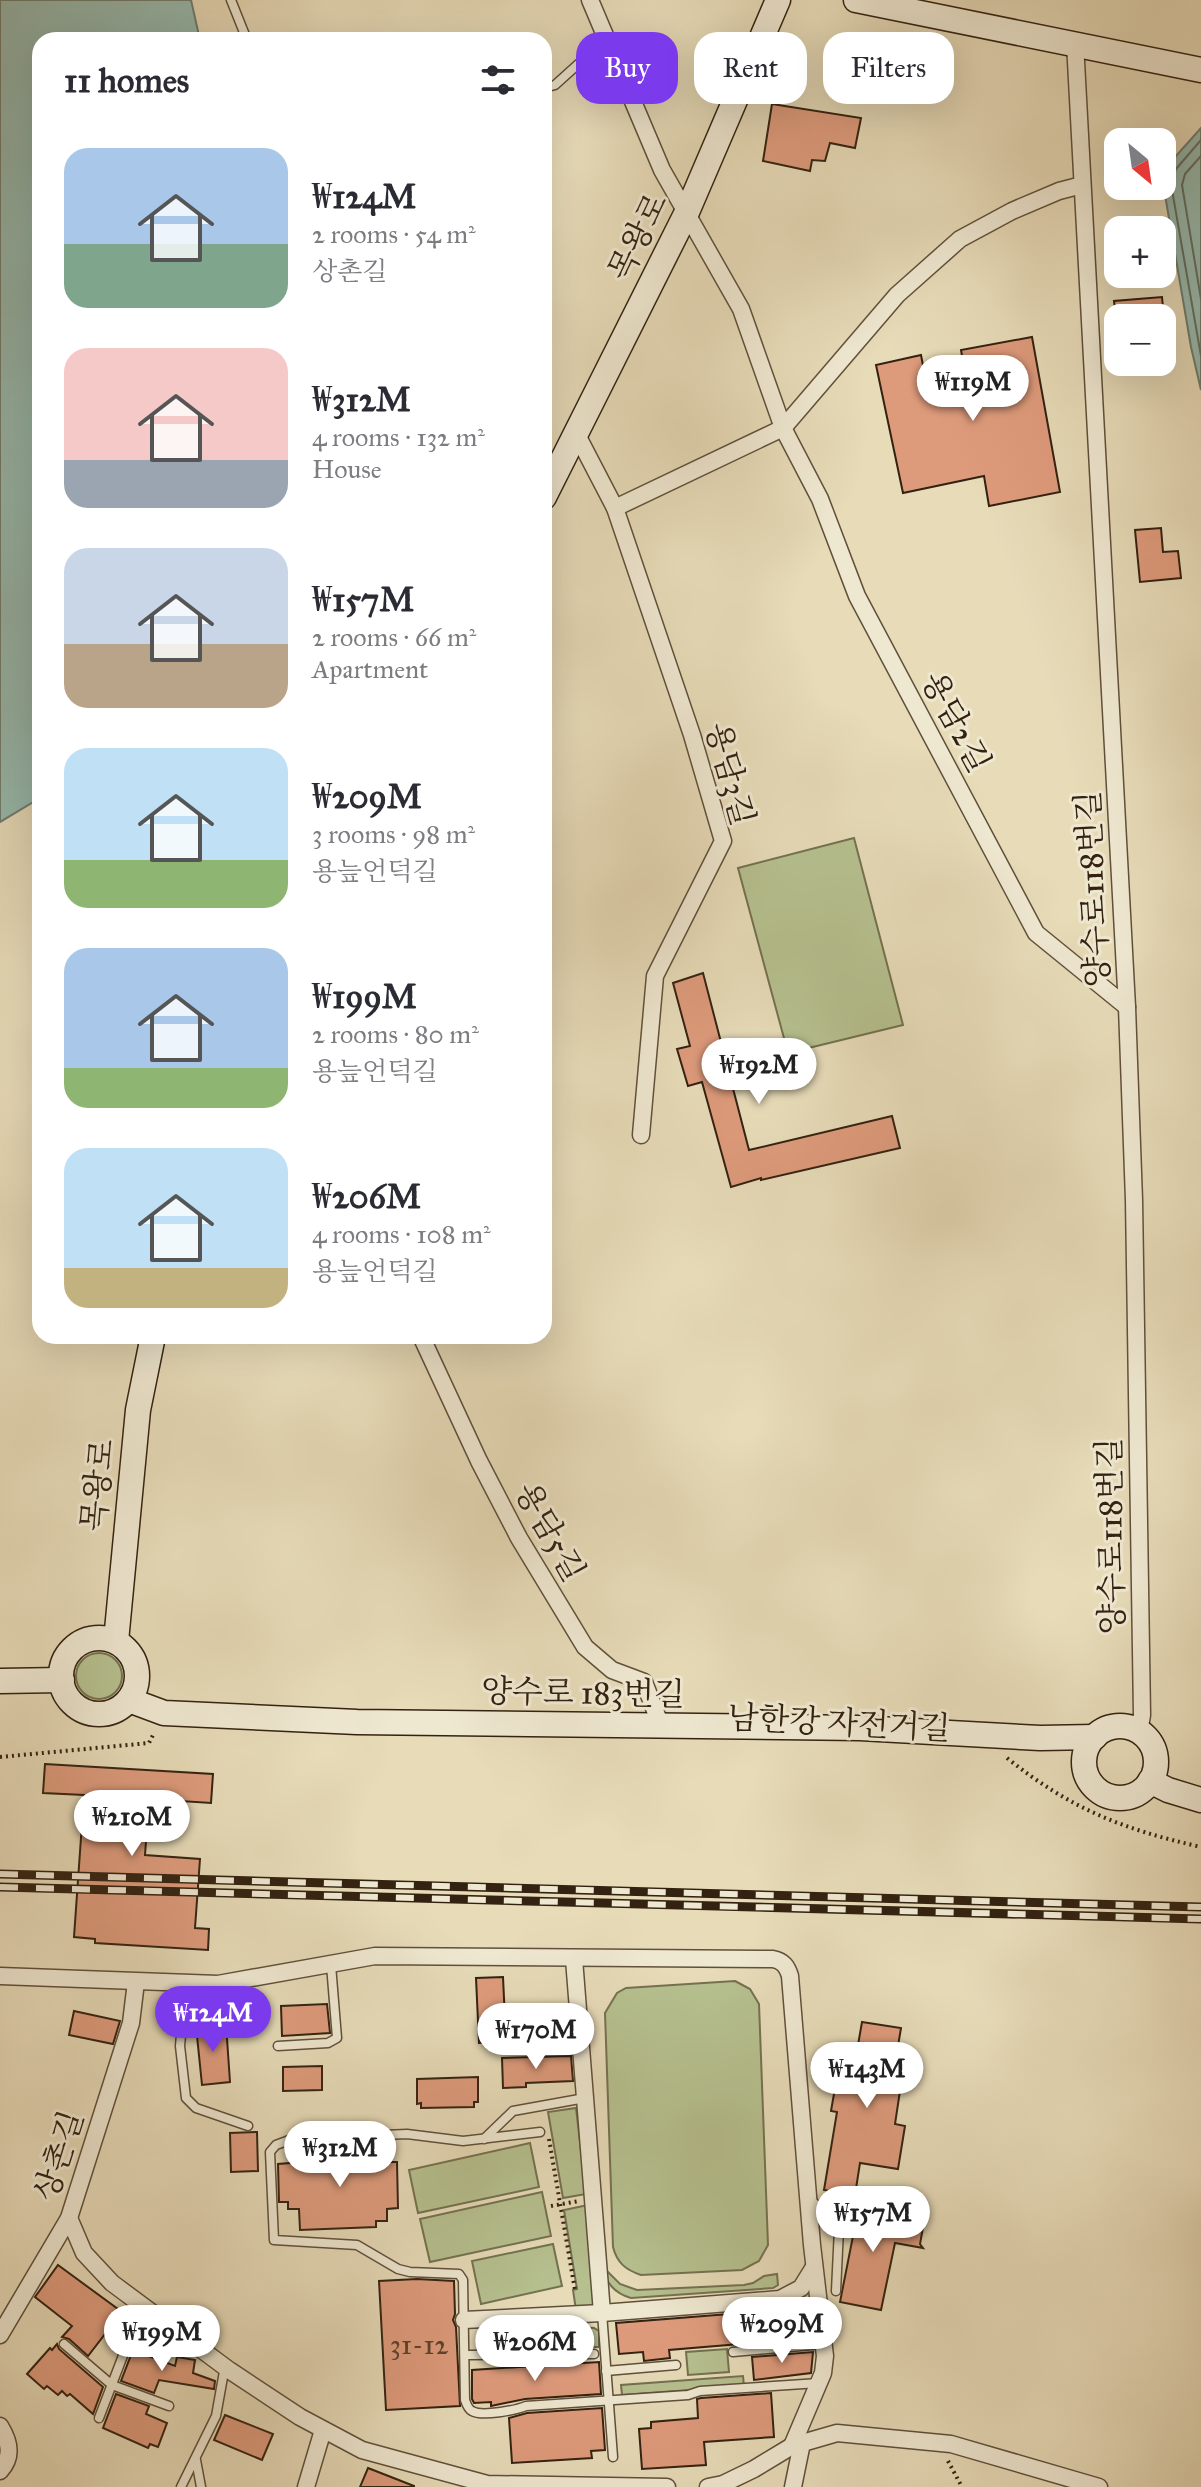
<!DOCTYPE html>
<meta charset="utf-8">
<style>
:root{--surface:#fff;--page:#f7f7f7;--text:#2b2b33;--muted:#7c7c81;--accent:#7c3aed}
body{margin:0;font-family:"IM FELL Great Primer","Noto Serif KR",serif;background:var(--page);color:var(--text);height:100vh;display:flex;flex-direction:column;font-size:30px;white-space:nowrap}
*{box-sizing:border-box;margin:0}
p{font-size:26px;color:var(--muted)}
.icon{flex:none;width:44px;height:44px;fill:none;stroke:currentColor;stroke-width:2;stroke-linecap:round;stroke-linejoin:round}
.map{position:relative;flex:1;overflow:hidden}
.side{position:absolute;left:32px;top:32px;width:520px;height:1312px;display:flex;flex-direction:column;background:var(--surface);border-radius:24px;box-shadow:0 8px 32px #0002}
.side>*{flex:none}
.banner{position:absolute;left:576px;top:32px;width:504px;height:72px;display:flex;gap:16px}
.needle{width:52px;rotate:151deg}
.buttons{position:absolute;left:1104px;top:128px;display:grid;gap:16px}
.buttons a{display:grid;place-items:center;width:72px;height:72px;border-radius:16px;background:var(--surface);box-shadow:0 8px 32px #0002;font-size:40px}
.price{position:absolute;translate:-50% -68px;padding:0 18px;border-radius:28px;background:#fff;color:#222;font-size:26px;line-height:52px;filter:drop-shadow(0 2px 4px #0008)}
.price::after{content:'';position:absolute;left:50%;top:48px;width:24px;height:18px;margin-left:-12px;background:inherit;clip-path:polygon(0 0,100% 0,50% 100%)}
.price.on{background:var(--accent);color:#fff}
ul{padding:0;list-style:none}
li{display:flex;align-items:center;gap:24px;height:200px;padding:0 32px}
li span{display:grid;place-items:center;flex:none;width:224px;height:160px;border-radius:24px;color:#555}
li>.icon{margin-inline-start:auto}
span .icon{width:96px;height:96px;fill:#fffc;stroke-width:1}
li b{font-size:34px}
h2{display:flex;justify-content:space-between;align-items:center;height:96px;padding:0 32px;font-size:34px}
.tag{padding:0 28px;border-radius:24px;background:var(--surface);box-shadow:0 8px 32px #0002;font-size:28px;line-height:72px}
.tag.on{background:var(--accent);color:#fff}
.map>svg:first-child{display:block}
.green{fill:#b6c08f;stroke:#747150;stroke-width:2}
.water{fill:#97bbb0;stroke:#6f7e70;stroke-width:2}
.lines{fill:none;stroke-linecap:round;stroke-linejoin:round}
.shore{stroke:#656e60;stroke-width:2}
.building{fill:#de9b7c;stroke:#321;stroke-width:2}
.lane-casing{stroke:#60503b;stroke-width:11}
.street-casing{stroke:#60503b;stroke-width:19}
.secondary-casing{stroke:#321;stroke-width:27}
.path{stroke:#321;stroke-width:4;stroke-dasharray:2 4;stroke-linecap:butt}
.lane{stroke:#efe8d1;stroke-width:8}
.street{stroke:#efe8d1;stroke-width:16}
.secondary{stroke:#efe8d1;stroke-width:24}
.rail-casing{stroke:#321;stroke-width:9}
.rail{stroke:#efe8d1;stroke-width:6;stroke-dasharray:18;stroke-linecap:butt}
.labels{text-anchor:middle;dominant-baseline:central;stroke-width:6;stroke-linejoin:round;paint-order:stroke}
.number-label{font-size:28px;fill:#5e402c}
.street-label{font-size:32px;fill:#321;stroke:#efe8d1}
</style>
<div class="map">
<svg width="1201" height="2487" viewBox="0 0 1201 2487">
<rect width="100%" height="100%" fill="#e7dbb8"/>
<filter id="stains"><feTurbulence type="fractalNoise" baseFrequency=".0025" numOctaves="4"/><feColorMatrix values="0 0 0 0 .2 0 0 0 0 .09 0 0 0 0 .02 0 0 0 .5 -.17"/></filter>
<radialGradient id="worn" r=".72"><stop offset=".6" stop-color="#630" stop-opacity="0"/><stop offset="1" stop-color="#630" stop-opacity=".3"/></radialGradient>
<g class="green">
<path d="M854,838L903,1025L788,1053L738,868Z"/>
<circle cx="99" cy="1676" r="23"/>
<path d="M735,1981L750,1989L759,2004L768,2245L759,2261L742,2270L641,2275C626,2270 617,2263 613,2247L605,2013L617,1993L626,1988Z"/>
<path d="M576,2108L586,2194L563,2198L548,2112Z"/>
<path d="M530,2143L539,2187L418,2213L409,2170Z"/>
<path d="M542,2192L551,2236L430,2262L420,2219Z"/>
<path d="M588,2205L597,2307L576,2310L573,2290L577,2289L564,2210Z"/>
<path d="M553,2244L562,2286L481,2304L472,2261Z"/>
<path d="M602,2266L620,2284L637,2290L744,2285L753,2283L764,2276L777,2274L778,2285L773,2288L631,2298C614,2293 606,2283 602,2266Z"/>
<path d="M539,2325L594,2328L599,2331V2347H539Z"/>
<path d="M526,2327V2346L481,2348V2328Z"/>
<path d="M727,2349L729,2372L688,2375L686,2352Z"/>
<path d="M743,2376L744,2386L622,2395L621,2385Z"/>
</g>
<g class="water">
<path d="M0,0H191L200,40H40V798L0,822Z"/>
<path d="M1201,128V390L1191,347L1164,189L1167,166Z"/>
</g>
<g class="lines">
<g class="shore">
<path d="M1201,140L1176,169L1171,184L1201,356"/>
<path d="M1201,156L1185,174L1182,185L1201,299"/>
</g>
</g>
<g class="building">
<path d="M772,104L861,118L855,148L830,143L825,161L812,160L810,171L763,161Z"/>
<path d="M1162,297L1164,318H1116L1114,301Z"/>
<path d="M1032,337L1060,492L989,506L984,476L903,493L876,365L921,355L926,381L965,373L961,350Z"/>
<path d="M1161,528L1163,552L1178,551L1181,578L1140,582L1135,530Z"/>
<path d="M703,973L749,1150L892,1116L900,1148L761,1180V1178L731,1187L702,1082L688,1086L677,1049L690,1046L673,983Z"/>
<path d="M45,1764L213,1774L211,1803L149,1799L145,1855L200,1859L195,1928L209,1929L208,1950L95,1943V1939L74,1937L84,1795L43,1793Z"/>
<path d="M503,1977L506,2041L479,2043L476,1978Z"/>
<path d="M327,2004L330,2033L282,2036L281,2006Z"/>
<path d="M74,2011L120,2021L113,2044L69,2035Z"/>
<path d="M862,2022L901,2028L894,2070L903,2071L895,2124L905,2126L898,2169L860,2163L855,2195L824,2190L837,2112L831,2111L839,2065L854,2068Z"/>
<path d="M226,2024L230,2082L202,2085L196,2026Z"/>
<path d="M571,2056L573,2081L526,2083V2087L503,2088L502,2058Z"/>
<path d="M322,2066V2090L283,2091V2067Z"/>
<path d="M478,2077V2102H474V2107L421,2108V2103L417,2104V2079Z"/>
<path d="M257,2132L258,2171L231,2172L230,2133Z"/>
<path d="M388,2150L389,2162H397L398,2208L387,2209V2221H376V2227L300,2230L299,2209H288V2202H279L278,2164L302,2162V2153Z"/>
<path d="M848,2197L863,2200L862,2210L892,2227L894,2216L924,2222L920,2244L923,2248L895,2243L881,2310L840,2302L855,2226L843,2222Z"/>
<path d="M58,2265L122,2312L88,2356L69,2339L62,2337L72,2326L35,2297Z"/>
<path d="M417,2279L454,2281L455,2314L453,2320L456,2327L460,2406L386,2410L379,2281Z"/>
<path d="M808,2301L812,2338L669,2350L670,2358L644,2361L643,2352L619,2354L616,2323L781,2310L797,2302Z"/>
<path d="M57,2344L59,2349L103,2387L93,2414L70,2394L67,2396L62,2391L58,2395L47,2386L44,2389L27,2374L50,2348L52,2350Z"/>
<path d="M133,2350L175,2366L177,2357L195,2360L193,2373L215,2381L214,2389L159,2380L154,2393L121,2381Z"/>
<path d="M813,2352L811,2373L754,2380L752,2357Z"/>
<path d="M599,2362L601,2394L525,2399L491,2406V2402L474,2403L472,2399V2370Z"/>
<path d="M771,2393L774,2437L704,2442L706,2465L642,2469L639,2429L651,2428V2422L698,2418L697,2399L701,2398Z"/>
<path d="M116,2394L149,2406L146,2414L167,2423L158,2447L150,2444L148,2448L103,2428Z"/>
<path d="M602,2408L605,2450L591,2451L592,2458L512,2463L509,2418L527,2413Z"/>
<path d="M225,2415L273,2434L262,2460L214,2440Z"/>
<path d="M368,2468L414,2486V2487H360Z"/>
</g>
<g class="lines">
<defs>
<g id="lane">
<path d="M231,0L247,40"/>
<path d="M544,88L555,85L606,39"/>
<path d="M186,1983L180,2046L186,2098L196,2108L248,2126"/>
<path d="M278,2046L328,2043L337,2038L331,1965"/>
<path d="M540,2132L463,2141L407,2134L292,2139L276,2145L270,2152L274,2240L357,2245L398,2269L410,2272L459,2274L463,2280L465,2400C466,2403 468,2409 472,2411C482,2417 516,2410 526,2406L688,2395L700,2391L819,2383"/>
<path d="M484,2139L513,2111L585,2098"/>
<path d="M811,2200L836,2223L839,2229L836,2291"/>
<path d="M602,2313L613,2457"/>
<path d="M64,2344L112,2385L169,2406"/>
<path d="M733,2352L823,2344"/>
<path d="M465,2355L594,2354"/>
<path d="M606,2371L676,2365"/>
<path d="M99,2418L142,2306"/>
<path d="M196,2460L201,2487"/>
<path d="M181,2487L216,2416L225,2366"/>
</g>
<g id="street">
<path d="M590,0L662,170L741,309L783,428L820,499L857,596L1036,933L1127,1007"/>
<path d="M1075,43L1127,1007L1134,1200L1142,1715L1139,1732"/>
<path d="M576,433L615,508L692,735L723,841L655,976L641,1135"/>
<path d="M615,508L783,428L897,295L960,239L1012,211L1059,191L1082,185"/>
<path d="M421,1336L479,1461L519,1538L585,1647L612,1670L644,1682L661,1726"/>
<path d="M574,1959L602,2313"/>
<path d="M0,1976L218,1984L375,1956L773,1959C783,1961 787,1966 790,1976L812,2245L825,2356L823,2373L792,2446"/>
<path d="M69,2218L84,2253L112,2283L229,2370L300,2417L362,2450L487,2484L667,2487"/>
<path d="M464,2320L602,2313L780,2299L801,2288L814,2267"/>
<path d="M0,2335L69,2218L131,2023L136,1982"/>
<path d="M0,2426C10,2442 13,2457 0,2471"/>
<path d="M306,2487L323,2430"/>
<path d="M708,2487L723,2484L754,2469L792,2446L837,2433L951,2444L1099,2487"/>
<path d="M793,2487L802,2443"/>
</g>
<g id="secondary">
<path d="M856,0L1201,70"/>
<path d="M544,497L687,212L778,0"/>
<circle cx="99" cy="1676" r="38"/>
<path d="M116,1641L138,1410L153,1336"/>
<path d="M0,1681L62,1680"/>
<path d="M129,1700L164,1713L357,1722L860,1728L1040,1738L1095,1737"/>
<circle cx="1120" cy="1762" r="36"/>
<path d="M1150,1781L1168,1790L1201,1800"/>
</g>
</defs>
<use href="#lane" class="lane-casing"/>
<use href="#street" class="street-casing"/>
<use href="#secondary" class="secondary-casing"/>
<g class="path">
<path d="M0,1757L149,1743L154,1733"/>
<path d="M1007,1758C1071,1809 1122,1829 1201,1847"/>
<path d="M549,2139L575,2290"/>
<path d="M551,2206L579,2201"/>
<path d="M948,2461L962,2487"/>
</g>
<use href="#lane" class="lane"/>
<use href="#street" class="street"/>
<use href="#secondary" class="secondary"/>
<defs>
<g id="rail">
<path d="M0,1874L1201,1907"/>
<path d="M0,1887L1201,1919"/>
</g>
</defs>
<use href="#rail" class="rail-casing"/>
<use href="#rail" class="rail"/>
</g>
<g class="labels">
<g class="number-label">
<text x="419" y="2344">31-12</text>
</g>
<g class="street-label">
<text transform="translate(638 237) rotate(-64)">목왕로</text>
<text transform="translate(956 722) rotate(62)">용담2길</text>
<text transform="translate(730 774) rotate(75)">용담3길</text>
<text transform="translate(1093 889) rotate(-93)">양수로118번길</text>
<text transform="translate(98 1485) rotate(-84)">목왕로</text>
<text transform="translate(550 1532) rotate(61)">용담5길</text>
<text transform="translate(1111 1536) rotate(-91)">양수로118번길</text>
<text transform="translate(583 1693) rotate(1)">양수로 183번길</text>
<text transform="translate(839 1723) rotate(3)">남한강 자전거길</text>
<text transform="translate(59 2156) rotate(-72)">상촌길</text>
</g>
</g>
<rect width="100%" height="100%" filter="url(#stains)"/>
<rect width="100%" height="100%" fill="url(#worn)"/>
</svg>
<div class="buttons">
<a><svg class="needle" viewBox="-14 -14 28 28"><path d="M0-13l5 13h-10z" fill="#e53935"/><path d="M0 13l5-13h-10z" fill="#7c7c81"/></svg></a>
<a>+</a>
<a>−</a>
</div>
<b class="price" style="left:973px;top:423px">₩119M</b>
<b class="price" style="left:759px;top:1106px">₩192M</b>
<b class="price" style="left:132px;top:1858px">₩210M</b>
<b class="price on" style="left:213px;top:2054px">₩124M</b>
<b class="price" style="left:536px;top:2071px">₩170M</b>
<b class="price" style="left:867px;top:2110px">₩143M</b>
<b class="price" style="left:340px;top:2189px">₩312M</b>
<b class="price" style="left:873px;top:2254px">₩157M</b>
<b class="price" style="left:782px;top:2365px">₩209M</b>
<b class="price" style="left:162px;top:2373px">₩199M</b>
<b class="price" style="left:535px;top:2383px">₩206M</b>
<div class="banner">
<a class="tag on">Buy</a>
<a class="tag">Rent</a>
<a class="tag">Filters</a>
</div>
<section class="side">
<h2>11 homes<svg class="icon" aria-label="filters" viewBox="0 0 24 24"><path d="M4 7h16M4 17h16"/><circle cx="9" cy="7" r="2"/><circle cx="15" cy="17" r="2"/></svg></h2>
<ul>
<li><span style="background:linear-gradient(#a9c7e8 60%,#7fa58c 0)"><svg class="icon" aria-label="home" viewBox="0 0 24 24"><path d="M3 11l9-7 9 7M6 9v11h12V9"/></svg></span><div><b>₩124M</b><p>2 rooms · 54 m²</p><p>상촌길</p></div></li>
<li><span style="background:linear-gradient(#f6c9c9 70%,#9aa5b1 0)"><svg class="icon" aria-label="home" viewBox="0 0 24 24"><path d="M3 11l9-7 9 7M6 9v11h12V9"/></svg></span><div><b>₩312M</b><p>4 rooms · 132 m²</p><p>House</p></div></li>
<li><span style="background:linear-gradient(#c9d6e8 60%,#b9a48a 0)"><svg class="icon" aria-label="home" viewBox="0 0 24 24"><path d="M3 11l9-7 9 7M6 9v11h12V9"/></svg></span><div><b>₩157M</b><p>2 rooms · 66 m²</p><p>Apartment</p></div></li>
<li><span style="background:linear-gradient(#bfe0f5 70%,#8fb573 0)"><svg class="icon" aria-label="home" viewBox="0 0 24 24"><path d="M3 11l9-7 9 7M6 9v11h12V9"/></svg></span><div><b>₩209M</b><p>3 rooms · 98 m²</p><p>용늪언덕길</p></div></li>
<li><span style="background:linear-gradient(#a9c7e8 75%,#8fb573 0)"><svg class="icon" aria-label="home" viewBox="0 0 24 24"><path d="M3 11l9-7 9 7M6 9v11h12V9"/></svg></span><div><b>₩199M</b><p>2 rooms · 80 m²</p><p>용늪언덕길</p></div></li>
<li><span style="background:linear-gradient(#bfe0f5 75%,#c2b280 0)"><svg class="icon" aria-label="home" viewBox="0 0 24 24"><path d="M3 11l9-7 9 7M6 9v11h12V9"/></svg></span><div><b>₩206M</b><p>4 rooms · 108 m²</p><p>용늪언덕길</p></div></li>
</ul>
</section>
</div>
